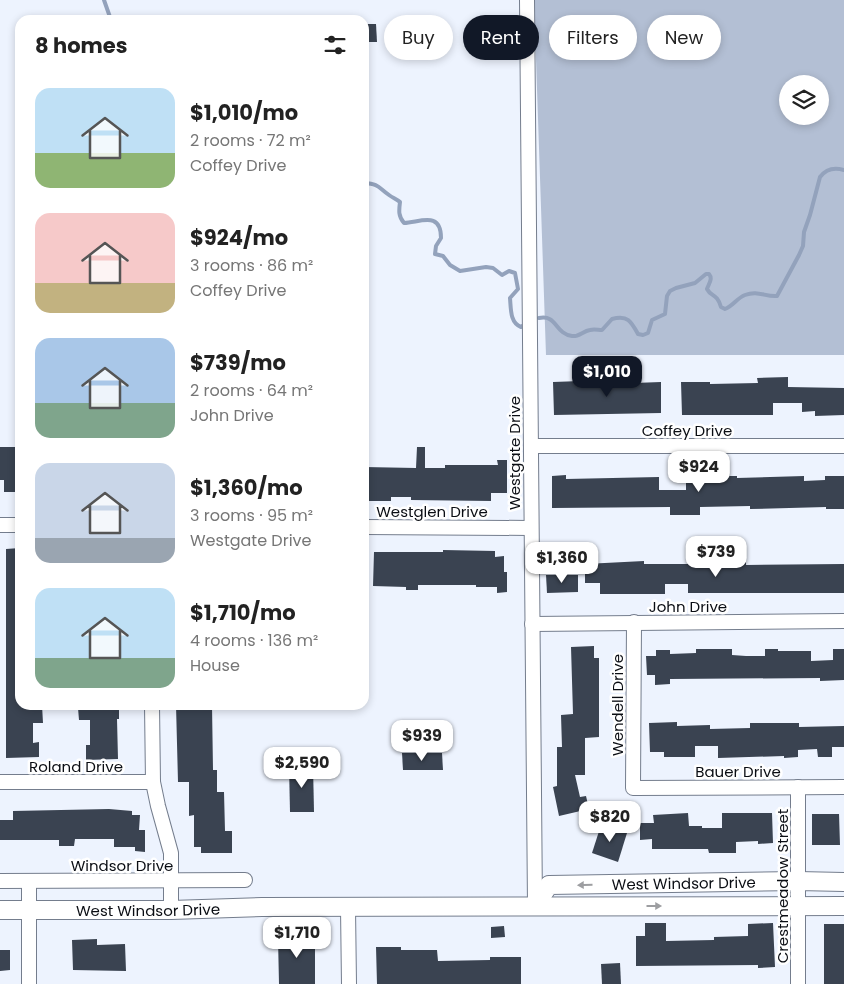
<!DOCTYPE html>
<meta charset="utf-8">
<style>
:root{--surface:#fff;--page:#f6f6f6;--text:#222;--muted:#767676;--accent:#111827}
body{margin:0;font-family:Poppins,sans-serif;background:var(--page);color:var(--text);height:100vh;display:flex;flex-direction:column;font-size:19px;white-space:nowrap}
*{box-sizing:border-box;margin:0}
p{font-size:16px;color:var(--muted)}
.icon{flex:none;width:28px;height:28px;fill:none;stroke:currentColor;stroke-width:2;stroke-linecap:round;stroke-linejoin:round}
.map{position:relative;flex:1;overflow:hidden}
.details{position:absolute;left:15px;top:15px;width:354px;height:695px;display:flex;flex-direction:column;background:var(--surface);border-radius:15px;box-shadow:0 2px 8px #0003}
.details>*{flex:none}
.guide{position:absolute;left:384px;top:15px;width:385px;height:45px;display:flex;gap:10px}
.buttons{position:absolute;left:779px;top:75px;display:grid;gap:10px}
.buttons a{display:grid;place-items:center;width:50px;height:50px;border-radius:50%;background:var(--surface);box-shadow:0 2px 8px #0003;font-size:25px}
.price{position:absolute;translate:-50% -42px;padding:0 11px;border-radius:10px;background:#fff;color:#222;font-size:16px;line-height:32px;filter:drop-shadow(0 1px 2px #0008)}
.price::after{content:'';position:absolute;left:50%;top:30px;width:15px;height:11px;margin-left:-8px;background:inherit;clip-path:polygon(0 0,100% 0,50% 100%)}
.price.selected{background:var(--accent);color:#fff}
ul{padding:0;list-style:none}
li{display:flex;align-items:center;gap:15px;height:125px;padding:0 20px}
li span{display:grid;place-items:center;flex:none;width:140px;height:100px;border-radius:15px;color:#555}
li>.icon{margin-inline-start:auto}
span .icon{width:60px;height:60px;fill:#fffc;stroke-width:1}
li b{font-size:21px}
h2{display:flex;justify-content:space-between;align-items:center;height:60px;padding:0 20px;font-size:21px}
.chip{padding:0 18px;border-radius:22px;background:var(--surface);box-shadow:0 2px 8px #0003;font-size:18px;line-height:45px}
.chip.selected{background:var(--accent);color:#fff}
.map>svg:first-child{display:block}
.green{fill:#b3bfd4;fill-rule:evenodd}
.lines{fill:none;stroke-linecap:round;stroke-linejoin:round}
.stream{stroke:#93a2bc;stroke-width:4}
.building{fill:#3a4351}
.minor-casing{stroke:#747d8d;stroke-width:16}
.tertiary-casing{stroke:#747d8d;stroke-width:20}
.minor{stroke:#fff;stroke-width:14}
.tertiary{stroke:#fff;stroke-width:18}
.oneway{fill:#9d9ea1}
.labels{text-anchor:middle;dominant-baseline:central;stroke-width:5;stroke-linejoin:round;paint-order:stroke}
.street-label{font-size:15px;fill:#0a0d13;stroke:#fff}
</style>
<div class="map">
<svg width="844" height="984" viewBox="0 0 844 984">
<rect width="100%" height="100%" fill="#edf3fe"/>
<path class="green" d="M534,0H844V355H546ZM788,84H820V116H788Z"/>
<g class="lines">
<g class="stream">
<path d="M104,0L111,20"/>
<path d="M364,183C379,184 378,187 389,195C393,198 397,199 400,202C399,210 398,216 404,223C421,222 441,211 441,238L436,246L435,254L443,256L450,265L460,271L486,267L493,268L502,275L509,271L515,273L518,289L510,298C511,309 510,323 521,327L524,325"/>
<path d="M539,318C557,314 555,334 572,336C579,337 583,331 590,330C594,329 598,330 602,330L612,319C628,315 631,321 638,334L643,335L648,333L652,320L665,314L667,296L670,291L676,288L695,283L706,274H709C713,279 709,283 707,289C711,297 717,293 721,307L725,309C733,306 737,298 745,295C758,290 765,297 777,296L799,255L803,246L804,232L810,215L820,177C826,169 834,167 844,170"/>
</g>
</g>
<g class="building">
<path d="M364,24H376L377,42H364Z"/>
<path d="M788,377V387L844,388V415L815,416V411L802,412V403H773V415H682L681,382H710V384L758,383L757,378Z"/>
<path d="M581,381V385L661,382V413L554,415L553,382Z"/>
<path d="M0,447H16V492H4V480H0Z"/>
<path d="M417,447H425V468H445V465H498L497,460H507V493H491V501L411,500V497H391V501H364V467L416,468Z"/>
<path d="M566,475V479L659,477V490H686V476H737V478L804,476V481L825,480V476H844V509H826V507L750,509V506L700,507V515H670V507L552,508V476Z"/>
<path d="M20,548V705H42L43,723H33V743L39,742V757L6,758V549Z"/>
<path d="M443,550L495,551V557L504,556V572H507V592L497,593V587H476V585H418V590H406V587L373,586L374,552H443Z"/>
<path d="M746,555V565L844,564V593H688V584H665V594H600V583H585V564L644,561V564H728V556Z"/>
<path d="M546,575H578V592L547,593Z"/>
<path d="M594,646V658H599V737L585,738V775H575L580,797L586,796L589,809L559,816L553,787L557,786V747H562L561,715L573,714L571,647Z"/>
<path d="M696,649H732V655L746,656H765V649H778V651H811V661L833,660V649H844V680L820,681V678L670,679V684L655,685V675H647L646,656H656V650H670V654L696,653Z"/>
<path d="M84,705H119V719H117L118,759L86,760V745H90V720H79L78,708H84Z"/>
<path d="M176,705H212L213,770H217V792H224L225,831H232V853H201V847H194V815L189,816V782H178Z"/>
<path d="M677,722V726L710,725V729L750,728V723H799V727L844,726V747H832V757H818L817,749L798,750V757L784,758V756L718,758V746H695V757H664V752H650L649,723Z"/>
<path d="M402,753H442L443,770H403Z"/>
<path d="M313,765L314,812H290L289,766Z"/>
<path d="M109,809L132,811V815H140L139,830H145V852L135,851V847H114V839H75L74,846H59V840H0V820H13V811Z"/>
<path d="M688,813L689,826H702V828H722V813H772L773,843L758,844V841L736,842V853H709L708,849H652V839L640,840V823H654L653,815Z"/>
<path d="M812,814H839L840,845H812Z"/>
<path d="M601,825L627,833L618,862L592,853Z"/>
<path d="M645,923H666V941L714,940V937L748,936V924L773,923L775,967L758,968V965L636,966V936H645Z"/>
<rect x="824" y="924" width="20" height="60"/>
<path d="M504,926L505,937L491,938V927Z"/>
<path d="M288,932H315V984H279L278,938H289Z"/>
<path d="M97,939V945L125,944L126,971L73,970L72,940Z"/>
<path d="M376,947H401V950H437L438,961L490,960V957H521V984H377Z"/>
<path d="M0,950H10V970L0,971Z"/>
<path d="M620,963L621,984H602L601,964Z"/>
</g>
<g class="lines">
<defs>
<g id="minor">
<path d="M527,0L535,906"/>
<path d="M531,446H844"/>
<path d="M0,525H20"/>
<path d="M364,527L530,528"/>
<path d="M634,622L633,788L844,787"/>
<path d="M532,624L844,621"/>
<path d="M152,705L153,782L158,806L171,853V910"/>
<path d="M0,782H153"/>
<path d="M798,787V984"/>
<path d="M0,881L245,880"/>
<path d="M29,881V984"/>
<path d="M348,908L349,984"/>
</g>
<g id="tertiary">
<path id="s1" d="M535,906L549,885L798,881L844,882"/>
<path id="s2" d="M0,910H171L262,907L844,906"/>
</g>
</defs>
<use href="#minor" class="minor-casing"/>
<use href="#tertiary" class="tertiary-casing"/>
<use href="#minor" class="minor"/>
<use href="#tertiary" class="tertiary"/>
</g>
<defs><path id="oneway-solid" d="M-6-.8H1V-3.2L6.5 0L1 3.2V.8H-6Z" transform="scale(1.25)"/></defs>
<g class="oneway">
<use href="#oneway-solid" transform="translate(585 885) rotate(179)"/>
<use href="#oneway-solid" transform="translate(654 906)"/>
</g>
<g class="labels">
<g class="street-label">
<text x="687" y="430">Coffey Drive</text>
<text transform="translate(514 453) rotate(-90)">Westgate Drive</text>
<text x="432" y="511">Westglen Drive</text>
<text x="688" y="606">John Drive</text>
<text transform="translate(617 705) rotate(-90)">Wendell Drive</text>
<text x="76" y="766">Roland Drive</text>
<text x="738" y="771">Bauer Drive</text>
<text x="122" y="865">Windsor Drive</text>
<text stroke="none"><textPath href="#s1" startOffset="160">West Windsor Drive</textPath></text>
<text transform="translate(782 886) rotate(-90)">Crestmeadow Street</text>
<text stroke="none"><textPath href="#s2" startOffset="148">West Windsor Drive</textPath></text>
</g>
</g>
</svg>
<div class="buttons">
<a><svg class="icon" aria-label="layers" viewBox="0 0 24 24"><path d="M12 4l9 5-9 5-9-5zM3 14l9 5 9-5"/></svg></a>
</div>
<b class="price selected" style="left:607px;top:398px">$1,010</b>
<b class="price" style="left:699px;top:493px">$924</b>
<b class="price" style="left:716px;top:578px">$739</b>
<b class="price" style="left:562px;top:584px">$1,360</b>
<b class="price" style="left:422px;top:762px">$939</b>
<b class="price" style="left:302px;top:789px">$2,590</b>
<b class="price" style="left:610px;top:843px">$820</b>
<b class="price" style="left:297px;top:959px">$1,710</b>
<div class="guide">
<a class="chip">Buy</a>
<a class="chip selected">Rent</a>
<a class="chip">Filters</a>
<a class="chip">New</a>
</div>
<section class="details">
<h2>8 homes<svg class="icon" aria-label="filters" viewBox="0 0 24 24"><path d="M4 7h16M4 17h16"/><circle cx="9" cy="7" r="2"/><circle cx="15" cy="17" r="2"/></svg></h2>
<ul>
<li><span style="background:linear-gradient(#bfe0f5 65%,#8fb573 0)"><svg class="icon" aria-label="home" viewBox="0 0 24 24"><path d="M3 11l9-7 9 7M6 9v11h12V9"/></svg></span><div><b>$1,010/mo</b><p>2 rooms · 72 m²</p><p>Coffey Drive</p></div></li>
<li><span style="background:linear-gradient(#f6c9c9 70%,#c2b280 0)"><svg class="icon" aria-label="home" viewBox="0 0 24 24"><path d="M3 11l9-7 9 7M6 9v11h12V9"/></svg></span><div><b>$924/mo</b><p>3 rooms · 86 m²</p><p>Coffey Drive</p></div></li>
<li><span style="background:linear-gradient(#a9c7e8 65%,#7fa58c 0)"><svg class="icon" aria-label="home" viewBox="0 0 24 24"><path d="M3 11l9-7 9 7M6 9v11h12V9"/></svg></span><div><b>$739/mo</b><p>2 rooms · 64 m²</p><p>John Drive</p></div></li>
<li><span style="background:linear-gradient(#c9d6e8 75%,#9aa5b1 0)"><svg class="icon" aria-label="home" viewBox="0 0 24 24"><path d="M3 11l9-7 9 7M6 9v11h12V9"/></svg></span><div><b>$1,360/mo</b><p>3 rooms · 95 m²</p><p>Westgate Drive</p></div></li>
<li><span style="background:linear-gradient(#bfe0f5 70%,#7fa58c 0)"><svg class="icon" aria-label="home" viewBox="0 0 24 24"><path d="M3 11l9-7 9 7M6 9v11h12V9"/></svg></span><div><b>$1,710/mo</b><p>4 rooms · 136 m²</p><p>House</p></div></li>
</ul>
</section>
</div>
